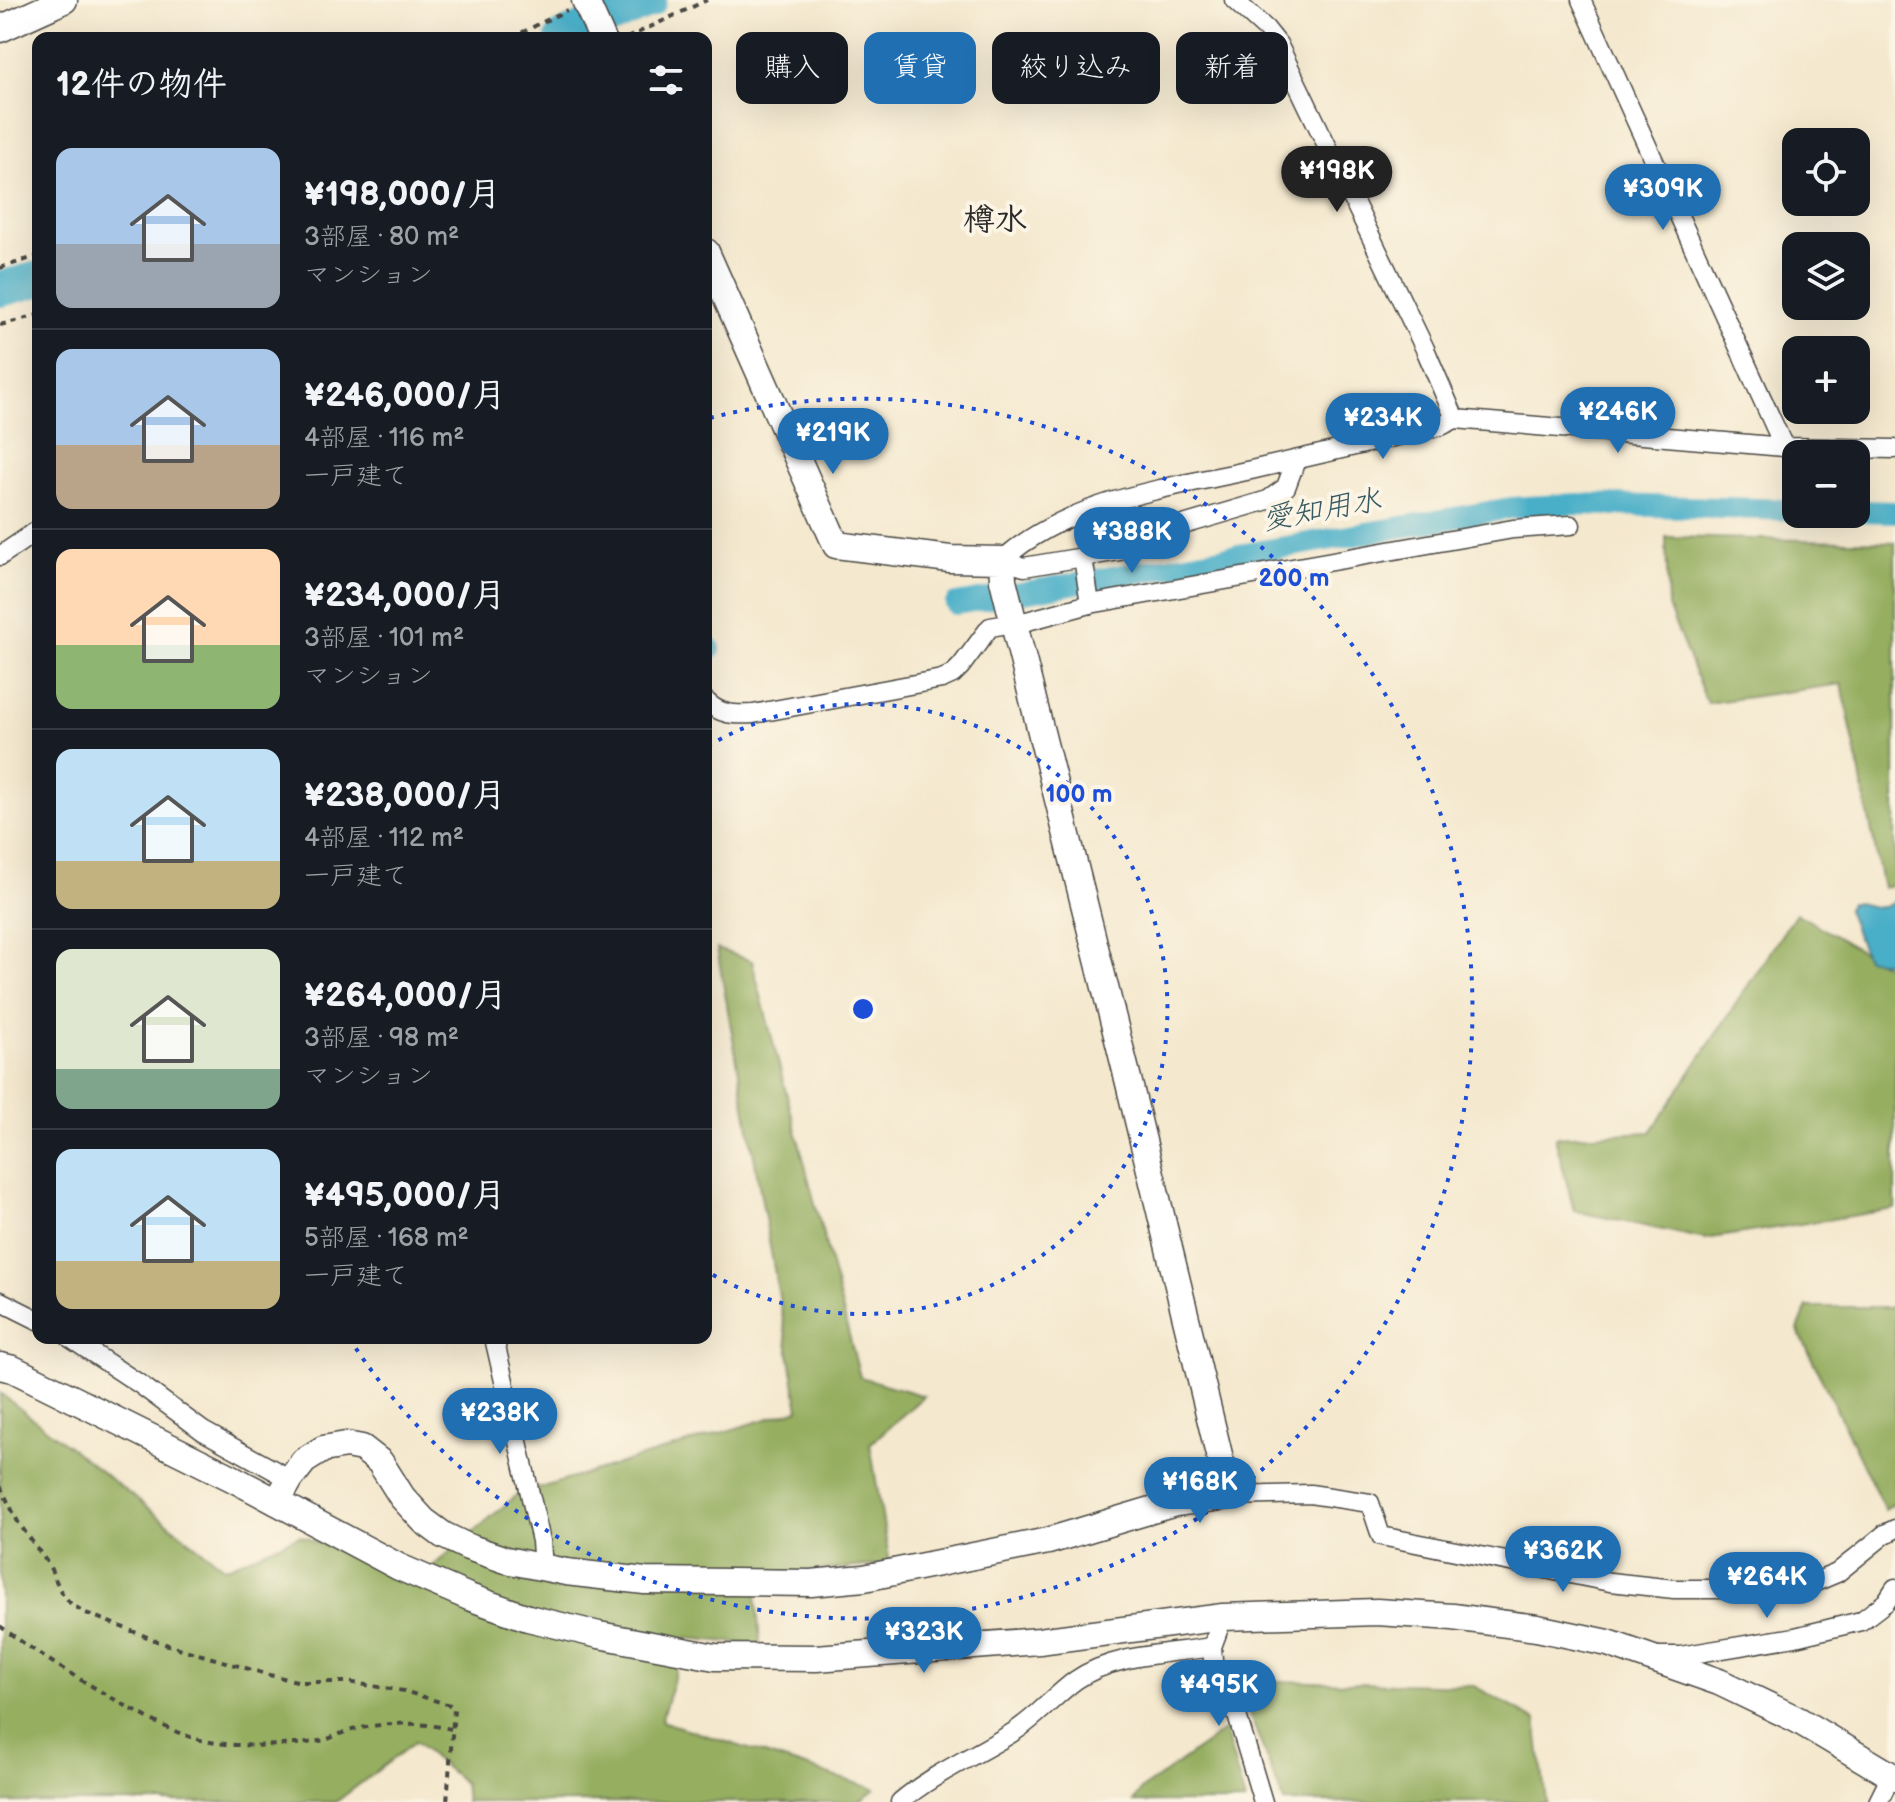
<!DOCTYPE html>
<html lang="ja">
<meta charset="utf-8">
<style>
:root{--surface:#171b24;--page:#20242c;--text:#f1f3f6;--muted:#9ea1a6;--line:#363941;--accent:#1f6fb2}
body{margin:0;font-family:"Balsamiq Sans","Klee One",sans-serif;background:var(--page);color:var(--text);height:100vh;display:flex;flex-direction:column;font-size:30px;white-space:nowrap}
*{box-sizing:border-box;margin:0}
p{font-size:26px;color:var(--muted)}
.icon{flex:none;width:44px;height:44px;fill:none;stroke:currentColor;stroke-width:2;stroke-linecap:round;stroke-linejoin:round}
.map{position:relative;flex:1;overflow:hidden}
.drawer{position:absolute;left:32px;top:32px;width:680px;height:1312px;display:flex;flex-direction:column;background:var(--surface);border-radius:16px;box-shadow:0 8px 32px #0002}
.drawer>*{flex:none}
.top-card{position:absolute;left:736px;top:32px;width:760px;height:72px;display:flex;gap:16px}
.tools{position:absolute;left:1782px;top:128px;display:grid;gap:16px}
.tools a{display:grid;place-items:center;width:88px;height:88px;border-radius:16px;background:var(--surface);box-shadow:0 8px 32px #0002;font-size:40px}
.price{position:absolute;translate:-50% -68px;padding:0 18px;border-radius:28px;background:var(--accent);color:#fff;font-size:26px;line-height:52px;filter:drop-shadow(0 2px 4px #0008)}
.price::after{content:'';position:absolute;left:50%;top:48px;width:24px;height:18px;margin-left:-12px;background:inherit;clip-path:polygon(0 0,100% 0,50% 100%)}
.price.active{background:#222;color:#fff}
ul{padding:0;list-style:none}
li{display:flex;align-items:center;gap:24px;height:200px;padding:0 24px}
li+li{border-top:2px solid var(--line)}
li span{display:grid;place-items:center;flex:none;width:224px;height:160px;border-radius:16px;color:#555}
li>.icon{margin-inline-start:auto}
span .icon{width:96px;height:96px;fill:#fffc;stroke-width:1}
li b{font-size:34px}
h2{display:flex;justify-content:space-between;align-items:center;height:96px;padding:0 24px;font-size:34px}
.tag{padding:0 28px;border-radius:16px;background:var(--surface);box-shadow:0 8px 32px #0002;font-size:28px;line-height:72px}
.tag.active{background:var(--accent);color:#fff}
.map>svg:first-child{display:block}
.forest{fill:#95ae60;stroke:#606c46;stroke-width:2}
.water{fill:#49afc8;stroke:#3a6d7a;stroke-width:2}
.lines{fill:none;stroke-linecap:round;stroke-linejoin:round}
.canal{stroke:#49afc8;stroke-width:22}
.river{stroke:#49afc8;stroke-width:36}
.street-casing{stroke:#494743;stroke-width:21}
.secondary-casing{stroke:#494743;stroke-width:29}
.path{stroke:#494743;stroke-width:4;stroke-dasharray:6 6;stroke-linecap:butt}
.street{stroke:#fff;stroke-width:18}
.secondary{stroke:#fff;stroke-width:26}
.ring{fill:none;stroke:#1d4ed8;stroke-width:4;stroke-dasharray:4 8}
.labels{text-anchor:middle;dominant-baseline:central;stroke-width:8;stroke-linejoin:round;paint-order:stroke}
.water-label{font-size:30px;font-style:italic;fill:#365962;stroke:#fcf5e5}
.quarter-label{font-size:32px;font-weight:bold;fill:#2b2b2b;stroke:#fcf5e5}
.centre{fill:#1d4ed8;stroke:#fcf5e5;stroke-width:4}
.ring-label{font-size:24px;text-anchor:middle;font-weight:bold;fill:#1d4ed8;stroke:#fcf5e5;stroke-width:8;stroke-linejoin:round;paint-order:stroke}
</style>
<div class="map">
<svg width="1895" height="1802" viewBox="0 0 1895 1802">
<rect width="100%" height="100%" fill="#fcf5e5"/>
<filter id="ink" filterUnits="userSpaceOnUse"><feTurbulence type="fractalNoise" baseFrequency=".0125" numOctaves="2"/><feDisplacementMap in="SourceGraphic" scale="16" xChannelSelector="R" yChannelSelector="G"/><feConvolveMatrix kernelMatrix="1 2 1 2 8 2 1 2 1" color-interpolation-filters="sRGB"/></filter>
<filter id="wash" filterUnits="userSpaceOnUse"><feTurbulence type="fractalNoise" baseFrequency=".006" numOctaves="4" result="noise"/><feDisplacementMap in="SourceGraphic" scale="32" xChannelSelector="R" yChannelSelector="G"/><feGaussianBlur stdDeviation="1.8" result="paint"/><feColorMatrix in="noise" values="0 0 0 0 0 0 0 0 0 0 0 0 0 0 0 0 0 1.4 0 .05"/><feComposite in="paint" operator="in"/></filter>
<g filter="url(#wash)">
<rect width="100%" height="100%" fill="#f4e8ce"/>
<g class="forest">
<path d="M1666,537L1895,542V884L1883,888L1842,684L1707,703L1668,607Z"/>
<path d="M1796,913L1895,971V1209L1705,1239L1574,1211L1555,1137L1651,1132Z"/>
<path d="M717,949L752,961L860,1377L924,1396L870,1444L890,1564L755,1576L760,1645L686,1638L661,1721L875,1789L858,1802H466L464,1783L415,1742L336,1802H0V1393L225,1568L300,1535L413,1583L517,1495L799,1409Z"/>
<path d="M1807,1307H1895V1503L1885,1510L1798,1330Z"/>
<path d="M1236,1680L1474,1686L1536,1720L1546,1802H1284Z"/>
<path d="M1225,1730L1245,1802H1133L1141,1790Z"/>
</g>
<path class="water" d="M1895,901V959L1888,963L1866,958L1847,910L1851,903C1870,903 1879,914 1895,901Z"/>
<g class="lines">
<g class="canal">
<path d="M1856,511L1895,512"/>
<path d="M956,604L1511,508L1578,504L1796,510"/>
<path d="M706,650L710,649"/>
</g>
<g class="river">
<path d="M563,38L649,0"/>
<path d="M0,289L38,279"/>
</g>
</g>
</g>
<g filter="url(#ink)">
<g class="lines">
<defs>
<g id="street">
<path d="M1234,0L1266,29L1278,44L1425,349L1455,419"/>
<path d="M1581,0L1784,447"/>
<path d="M0,556L38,530"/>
<path d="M1083,557L1090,604"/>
<path d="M1002,560C1070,500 1164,489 1251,470C1314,456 1377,441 1441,426L1455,419L1784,447L1895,449"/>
<path d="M1002,560L1024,567L1125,550L1136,539L1268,500L1286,487L1296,460"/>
<path d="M706,701C720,715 734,715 753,714L942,679L953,674L961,666L990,627L1027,621L1090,604L1513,529L1571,525"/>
<path d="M0,1301L38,1320"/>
<path d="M70,1338L141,1385L203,1431L290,1479"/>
<path d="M494,1338L541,1541L543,1568"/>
<path d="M1229,1496L1310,1494L1370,1503L1381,1536L1610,1582L1674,1589H1780L1813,1583L1837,1573L1885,1534L1895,1529"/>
<path d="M1212,1647L1214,1672L1236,1712L1263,1802"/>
<path d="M1659,1656H1680L1795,1637L1861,1621L1886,1602L1895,1588"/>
<path d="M900,1802C935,1772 976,1756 1015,1731C1037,1717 1055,1695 1076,1680C1113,1654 1169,1654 1212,1647L1223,1617"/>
<path d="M1878,1802L1891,1776"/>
</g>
<g id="secondary">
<path d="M585,0L602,38"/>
<path d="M0,29L64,0"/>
<path d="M0,1366L13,1369L230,1477L399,1567L469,1597L528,1618L599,1635L715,1657L816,1658L1039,1641L1223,1617L1377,1612L1453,1617L1537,1628L1608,1643L1719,1682L1798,1720L1895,1778"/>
<path d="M277,1502L290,1479L304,1461L323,1449L346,1445L362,1448L380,1462L402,1497L424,1521L443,1535L468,1547L506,1560L566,1572L645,1581L811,1583L864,1578L1048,1541L1175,1503L1229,1496L1128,1079L1003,580L1002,560L950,559L836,545L706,252"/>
</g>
</defs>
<use href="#street" class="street-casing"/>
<use href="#secondary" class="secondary-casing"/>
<g class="path">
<path d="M511,38L567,10"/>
<path d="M627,38L707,0"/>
<path d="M0,268L38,256"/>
<path d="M0,325L38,315"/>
<path d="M0,1486L18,1522L49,1565L61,1592L71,1604L86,1613L165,1644L269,1675L302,1682H347L404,1691L450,1705L454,1709L447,1802"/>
<path d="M0,1626C38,1655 79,1679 119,1702C144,1716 169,1731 197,1739C226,1748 288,1747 319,1741C329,1740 338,1734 348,1731C384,1722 414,1721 451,1729"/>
</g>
<use href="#street" class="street"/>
<use href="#secondary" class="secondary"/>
</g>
</g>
<g class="ring">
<path d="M708 746A305 305 0 1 1 708 1272"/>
<path d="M710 418A610 610 0 1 1 351 1341"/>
</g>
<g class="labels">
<g class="water-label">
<text transform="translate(1322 510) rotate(-10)">愛知用水</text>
</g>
<g class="quarter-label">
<text x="995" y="220">樽水</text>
</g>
</g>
<circle cx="863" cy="1009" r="12" class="centre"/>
<g class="ring-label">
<text x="1294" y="586">200 m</text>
<text x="1079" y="802">100 m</text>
</g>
</svg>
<div class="tools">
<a><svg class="icon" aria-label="locate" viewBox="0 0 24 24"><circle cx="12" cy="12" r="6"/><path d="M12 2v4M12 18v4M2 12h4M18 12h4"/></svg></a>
<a><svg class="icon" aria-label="layers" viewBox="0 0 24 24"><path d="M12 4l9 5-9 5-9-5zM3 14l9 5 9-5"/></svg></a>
<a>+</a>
<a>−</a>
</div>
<b class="price active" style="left:1337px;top:214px">¥198K</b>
<b class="price" style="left:1663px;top:232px">¥309K</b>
<b class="price" style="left:1618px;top:455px">¥246K</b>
<b class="price" style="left:1383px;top:461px">¥234K</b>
<b class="price" style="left:833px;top:476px">¥219K</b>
<b class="price" style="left:1132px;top:575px">¥388K</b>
<b class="price" style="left:500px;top:1456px">¥238K</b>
<b class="price" style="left:1200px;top:1525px">¥168K</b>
<b class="price" style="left:1563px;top:1594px">¥362K</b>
<b class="price" style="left:1767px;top:1620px">¥264K</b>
<b class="price" style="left:924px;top:1675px">¥323K</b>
<b class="price" style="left:1219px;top:1728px">¥495K</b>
<div class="top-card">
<a class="tag">購入</a>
<a class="tag active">賃貸</a>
<a class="tag">絞り込み</a>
<a class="tag">新着</a>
</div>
<section class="drawer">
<h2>12件の物件<svg class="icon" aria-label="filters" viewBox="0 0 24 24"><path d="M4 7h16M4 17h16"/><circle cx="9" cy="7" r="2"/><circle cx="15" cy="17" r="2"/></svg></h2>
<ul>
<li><span style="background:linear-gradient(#a9c7e8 60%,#9aa5b1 0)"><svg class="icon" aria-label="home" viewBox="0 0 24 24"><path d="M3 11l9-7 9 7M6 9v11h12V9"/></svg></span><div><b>¥198,000/月</b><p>3部屋 · 80 m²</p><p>マンション</p></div></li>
<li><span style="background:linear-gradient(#a9c7e8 60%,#b9a48a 0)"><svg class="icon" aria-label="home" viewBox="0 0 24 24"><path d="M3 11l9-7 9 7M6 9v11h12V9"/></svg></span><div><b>¥246,000/月</b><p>4部屋 · 116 m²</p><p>一戸建て</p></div></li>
<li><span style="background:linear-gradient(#ffd9b3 60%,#8fb573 0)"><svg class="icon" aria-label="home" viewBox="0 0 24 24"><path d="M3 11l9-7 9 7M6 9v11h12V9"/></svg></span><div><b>¥234,000/月</b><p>3部屋 · 101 m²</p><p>マンション</p></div></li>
<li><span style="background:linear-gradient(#bfe0f5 70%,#c2b280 0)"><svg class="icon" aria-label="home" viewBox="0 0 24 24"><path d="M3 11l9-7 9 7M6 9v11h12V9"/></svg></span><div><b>¥238,000/月</b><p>4部屋 · 112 m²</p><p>一戸建て</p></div></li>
<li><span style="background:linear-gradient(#dfe7d0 75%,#7fa58c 0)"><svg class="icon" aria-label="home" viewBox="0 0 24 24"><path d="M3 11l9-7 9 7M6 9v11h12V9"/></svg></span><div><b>¥264,000/月</b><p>3部屋 · 98 m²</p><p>マンション</p></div></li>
<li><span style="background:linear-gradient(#bfe0f5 70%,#c2b280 0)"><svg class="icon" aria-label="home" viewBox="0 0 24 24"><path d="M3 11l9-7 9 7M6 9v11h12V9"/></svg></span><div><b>¥495,000/月</b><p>5部屋 · 168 m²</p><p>一戸建て</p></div></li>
</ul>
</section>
</div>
